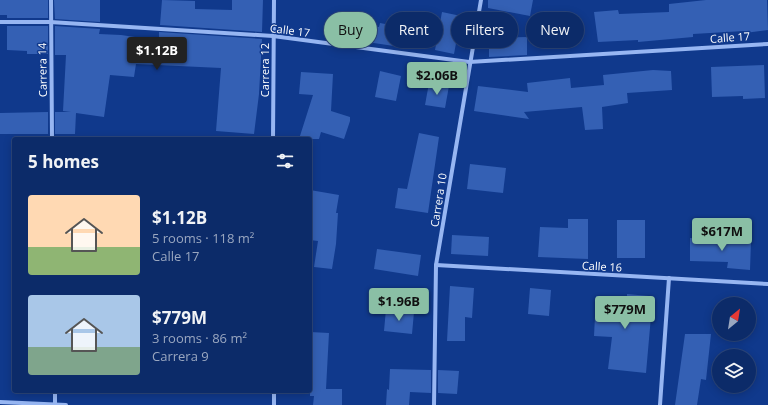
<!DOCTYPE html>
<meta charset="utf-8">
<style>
:root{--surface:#0c2b69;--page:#1a3771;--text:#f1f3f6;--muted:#9aa7c0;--line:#2c477d;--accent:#8abfa5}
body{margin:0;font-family:"Open Sans",sans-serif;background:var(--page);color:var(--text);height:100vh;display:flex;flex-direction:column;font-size:15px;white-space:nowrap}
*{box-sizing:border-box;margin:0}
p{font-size:13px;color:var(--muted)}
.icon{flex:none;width:22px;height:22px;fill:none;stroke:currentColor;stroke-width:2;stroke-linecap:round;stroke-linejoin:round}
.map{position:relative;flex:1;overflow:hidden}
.panel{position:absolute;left:12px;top:137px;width:300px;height:256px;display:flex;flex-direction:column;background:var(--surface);border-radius:4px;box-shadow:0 2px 10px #0003,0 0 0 1px var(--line)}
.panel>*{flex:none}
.hud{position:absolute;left:324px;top:12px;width:380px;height:36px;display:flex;gap:8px}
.needle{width:26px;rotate:30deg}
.controls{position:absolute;left:712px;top:297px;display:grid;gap:8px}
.controls a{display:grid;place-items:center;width:44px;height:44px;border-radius:50%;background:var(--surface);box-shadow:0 2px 10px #0003,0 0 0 1px var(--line);font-size:20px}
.price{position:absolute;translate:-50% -34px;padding:0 9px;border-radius:4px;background:var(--accent);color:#111;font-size:13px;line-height:26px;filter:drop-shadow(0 1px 2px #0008)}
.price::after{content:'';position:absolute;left:50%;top:24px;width:12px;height:9px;margin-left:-6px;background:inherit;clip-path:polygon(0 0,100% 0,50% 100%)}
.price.selected{background:#222;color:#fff}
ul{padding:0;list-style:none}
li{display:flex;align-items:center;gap:12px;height:100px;padding:0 16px}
li span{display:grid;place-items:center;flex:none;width:112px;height:80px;border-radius:4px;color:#555}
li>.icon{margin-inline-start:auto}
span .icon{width:48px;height:48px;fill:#fffc;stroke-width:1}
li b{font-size:17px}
h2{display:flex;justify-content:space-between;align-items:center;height:48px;padding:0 16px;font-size:17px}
.pill{padding:0 14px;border-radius:18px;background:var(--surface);box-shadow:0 2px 10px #0003,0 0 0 1px var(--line);font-size:14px;line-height:36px}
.pill.selected{background:var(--accent);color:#111}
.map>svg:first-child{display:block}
.building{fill:#3460b4}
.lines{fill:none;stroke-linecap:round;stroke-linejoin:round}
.street{stroke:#97b6f2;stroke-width:4}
.labels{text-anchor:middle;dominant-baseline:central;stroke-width:3;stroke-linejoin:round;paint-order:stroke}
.street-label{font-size:11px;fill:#fff;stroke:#10398c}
</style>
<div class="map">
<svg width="768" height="405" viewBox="0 0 768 405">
<rect width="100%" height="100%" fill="#10398c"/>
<g class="building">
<path d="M0,0H48V18H7V15H0Z"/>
<path d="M54,0H100V22L55,19Z"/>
<path d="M162,0L195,1V9L232,10V0H263L262,32L160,25Z"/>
<path d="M488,0H533L530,16L488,8Z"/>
<path d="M706,0H767L768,30L745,33L744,31L693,34V37L638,42V40L598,42L594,12L618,10L619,14L669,12V4Z"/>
<path d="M442,12L461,16L454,54L435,50Z"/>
<path d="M380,23L411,29L407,48L354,40L359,24L379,27Z"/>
<path d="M7,26H48V54H27V51L7,50Z"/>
<path d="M55,26L100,29L99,34L121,35L149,39V37H159V32L262,39L259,94L254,134L216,131L221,68L136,64L134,77L110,75L104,117L76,113L75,134H55V112H71L63,111L66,55H55Z"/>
<path d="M527,37V55L489,57V38Z"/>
<path d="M764,65L765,98L743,99V96L712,97L711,67Z"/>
<path d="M653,70L671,71L672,90L627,93L628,103L602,107L603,129L585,130L582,107L524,112L529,119L474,111L478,86L528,92L527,83L570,78L571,88L604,85L603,75Z"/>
<path d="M380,71L401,76L396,101L375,97Z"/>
<path d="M301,72L333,74L331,111L350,117V121L344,139L321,132L319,139H299L313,95L299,94Z"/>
<path d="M429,83L449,86L445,108L425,105Z"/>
<path d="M48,112V134H0V113Z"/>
<path d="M419,133L439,137L428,213L395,208L398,188L407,189Z"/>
<path d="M470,164L506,168L503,193L467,189Z"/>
<path d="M310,190L339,195L336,213H338L336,244L332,269L314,267L318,241L310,240Z"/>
<path d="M568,219H588V259L538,257L540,227L568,228Z"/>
<rect x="617" y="220" width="28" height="38"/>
<path d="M452,235L489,237L488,256L451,254Z"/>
<path d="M690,238L751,241L750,270L727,268L728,262L690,261Z"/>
<path d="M377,249L421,255L418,276L374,269Z"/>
<path d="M450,286L474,288L472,318L465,317V341H447Z"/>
<path d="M530,288L551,290L549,316L528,314Z"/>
<path d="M627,294L649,296L648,305H652L646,373L608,369L612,337L594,336L596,296L627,297Z"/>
<path d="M386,309L414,312L412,334L384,331Z"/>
<path d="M310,332L329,333L326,389H342V405H313L314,396H310Z"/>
<path d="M685,334H711L706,380L701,379L697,405H675Z"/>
<path d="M390,369L431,370V393L410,392L409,405H386L387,389L389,390Z"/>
<path d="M438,370L459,371L457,394L438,393Z"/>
</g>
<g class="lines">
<g class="street">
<path d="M51,0L52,139"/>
<path d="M0,22H50L273,36L469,62L768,44"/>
<path d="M273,139L274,0"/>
<path d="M436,265L768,284"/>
<path d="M55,391V405"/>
<path d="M274,391V405"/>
<path d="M0,402L66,405"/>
<path d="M434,405L436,265L481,0"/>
<path d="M660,405L669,278"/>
</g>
</g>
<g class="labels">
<g class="street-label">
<text transform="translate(290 30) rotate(7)">Calle 17</text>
<text transform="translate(730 37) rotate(-4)">Calle 17</text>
<text transform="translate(42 70) rotate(-91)">Carrera 14</text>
<text transform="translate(264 70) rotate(-90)">Carrera 12</text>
<text transform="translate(438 200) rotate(-81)">Carrera 10</text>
<text transform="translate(602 266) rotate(3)">Calle 16</text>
</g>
</g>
</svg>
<div class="controls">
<a><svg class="needle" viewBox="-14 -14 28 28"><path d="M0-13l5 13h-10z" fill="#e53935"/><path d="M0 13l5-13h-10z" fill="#9aa7c0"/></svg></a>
<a><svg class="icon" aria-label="layers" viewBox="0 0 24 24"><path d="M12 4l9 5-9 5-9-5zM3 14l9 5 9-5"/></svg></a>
</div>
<b class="price selected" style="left:157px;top:71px">$1.12B</b>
<b class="price" style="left:437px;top:96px">$2.06B</b>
<b class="price" style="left:722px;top:252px">$617M</b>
<b class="price" style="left:399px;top:322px">$1.96B</b>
<b class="price" style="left:625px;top:330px">$779M</b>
<div class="hud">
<a class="pill selected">Buy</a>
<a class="pill">Rent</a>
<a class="pill">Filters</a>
<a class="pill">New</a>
</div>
<section class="panel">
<h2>5 homes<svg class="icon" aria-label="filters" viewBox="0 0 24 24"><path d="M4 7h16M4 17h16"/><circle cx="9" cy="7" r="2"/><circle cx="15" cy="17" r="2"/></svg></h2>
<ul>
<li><span style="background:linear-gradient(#ffd9b3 65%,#8fb573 0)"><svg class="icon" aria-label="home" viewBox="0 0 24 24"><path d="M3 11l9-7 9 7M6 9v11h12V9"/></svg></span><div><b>$1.12B</b><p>5 rooms · 118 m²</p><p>Calle 17</p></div></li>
<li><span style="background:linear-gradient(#a9c7e8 65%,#7fa58c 0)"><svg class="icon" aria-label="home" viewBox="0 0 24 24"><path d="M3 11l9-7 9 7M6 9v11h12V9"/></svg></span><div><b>$779M</b><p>3 rooms · 86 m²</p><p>Carrera 9</p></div></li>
</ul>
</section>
</div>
